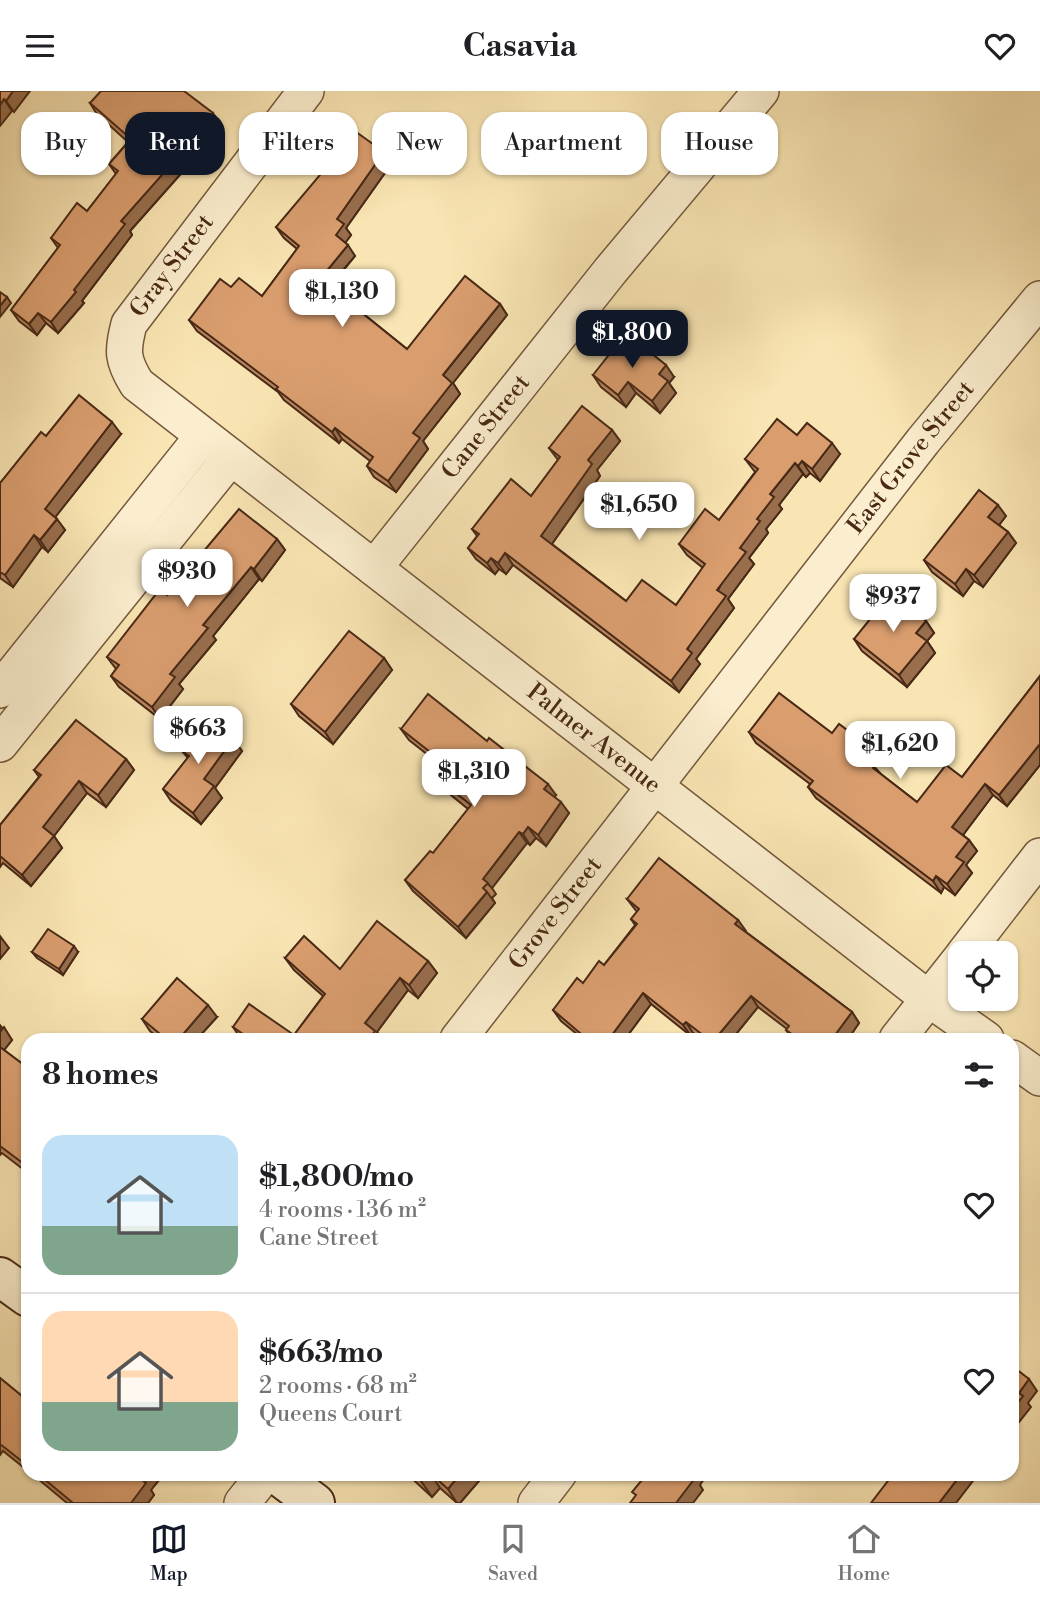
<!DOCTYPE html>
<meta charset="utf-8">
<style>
:root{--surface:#fff;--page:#f2f2f2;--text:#202124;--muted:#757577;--line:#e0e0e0;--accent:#111827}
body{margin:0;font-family:"Libre Bodoni",serif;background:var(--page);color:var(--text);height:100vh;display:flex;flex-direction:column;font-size:26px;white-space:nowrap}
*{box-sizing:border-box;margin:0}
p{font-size:23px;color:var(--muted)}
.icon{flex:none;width:38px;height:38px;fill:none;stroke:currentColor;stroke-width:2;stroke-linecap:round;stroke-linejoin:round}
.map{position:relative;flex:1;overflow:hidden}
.panel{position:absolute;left:21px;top:942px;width:998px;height:448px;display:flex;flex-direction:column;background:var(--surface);border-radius:21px;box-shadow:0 2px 5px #0004}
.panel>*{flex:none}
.banner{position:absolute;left:21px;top:21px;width:999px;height:63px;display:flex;gap:14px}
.fabs{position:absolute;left:948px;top:850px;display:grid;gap:14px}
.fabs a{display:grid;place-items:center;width:70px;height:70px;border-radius:14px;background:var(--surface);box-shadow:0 2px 5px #0004;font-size:35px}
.price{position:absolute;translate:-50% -60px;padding:0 16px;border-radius:14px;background:#fff;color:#222;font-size:23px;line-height:46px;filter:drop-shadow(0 2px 4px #0008)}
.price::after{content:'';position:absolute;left:50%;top:42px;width:21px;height:16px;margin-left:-10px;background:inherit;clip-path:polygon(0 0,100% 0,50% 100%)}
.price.on{background:var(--accent);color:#fff}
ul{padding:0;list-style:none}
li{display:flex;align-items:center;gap:21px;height:175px;padding:0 21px}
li+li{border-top:2px solid var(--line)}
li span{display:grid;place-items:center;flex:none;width:196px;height:140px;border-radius:21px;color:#555}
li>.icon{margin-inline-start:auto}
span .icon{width:84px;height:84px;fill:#fffc;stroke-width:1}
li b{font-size:30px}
h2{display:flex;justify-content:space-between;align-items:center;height:84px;padding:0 21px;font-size:30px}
.tag{padding:0 24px;border-radius:21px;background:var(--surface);box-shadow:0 2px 5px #0004;font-size:24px;line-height:63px}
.tag.on{background:var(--accent);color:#fff}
header{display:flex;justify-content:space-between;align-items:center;height:91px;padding:0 21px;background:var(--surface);font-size:32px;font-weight:700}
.tab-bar{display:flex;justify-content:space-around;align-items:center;height:98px;border-top:2px solid var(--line);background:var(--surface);font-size:19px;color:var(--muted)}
.tab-bar a{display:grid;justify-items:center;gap:4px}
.tab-bar .on{color:var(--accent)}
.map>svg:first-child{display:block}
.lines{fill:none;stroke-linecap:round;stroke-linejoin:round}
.street-casing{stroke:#74583d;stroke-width:38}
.secondary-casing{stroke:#482916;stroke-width:42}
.street{stroke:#fbeece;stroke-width:35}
.secondary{stroke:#fbeece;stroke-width:38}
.wall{fill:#bb875f;stroke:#482916;stroke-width:2}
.shaded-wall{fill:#986e4d;stroke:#482916;stroke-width:2}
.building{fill:#d99d6e;stroke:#482916;stroke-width:2}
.labels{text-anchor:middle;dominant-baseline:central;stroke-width:6;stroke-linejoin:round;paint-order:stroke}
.street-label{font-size:24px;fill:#482916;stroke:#fbeece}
</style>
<header><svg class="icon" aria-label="menu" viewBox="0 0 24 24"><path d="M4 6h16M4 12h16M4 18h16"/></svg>Casavia<svg class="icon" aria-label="heart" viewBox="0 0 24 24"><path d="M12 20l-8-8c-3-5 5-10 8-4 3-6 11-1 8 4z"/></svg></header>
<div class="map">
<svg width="1040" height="1412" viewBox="0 0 1040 1412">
<rect width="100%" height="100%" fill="#f9e5b3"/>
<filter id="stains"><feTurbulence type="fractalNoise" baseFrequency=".00286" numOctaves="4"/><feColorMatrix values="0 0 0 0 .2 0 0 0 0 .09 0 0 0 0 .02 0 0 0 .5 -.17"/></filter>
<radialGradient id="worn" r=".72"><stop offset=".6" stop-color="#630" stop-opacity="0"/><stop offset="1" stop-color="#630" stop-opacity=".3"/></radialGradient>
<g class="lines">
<defs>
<g id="street">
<path id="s1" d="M306,0L129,233C122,260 122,269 137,293L929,908L986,948"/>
<path id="s2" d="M374,477L611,179L761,0"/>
<path d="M0,599L203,345"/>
<path d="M0,653L231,366"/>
<path d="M964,863L1040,765"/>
<path id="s3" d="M458,948L923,350L1040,208"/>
<path d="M897,948L961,867"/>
<path d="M1012,967L1040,987"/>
<path d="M242,1412L266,1382"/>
<path d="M536,1412L559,1382"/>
</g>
<g id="secondary">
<path d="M0,1186L28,1206"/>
<path d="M275,1382L315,1412"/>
</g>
</defs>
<use href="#street" class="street-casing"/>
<use href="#secondary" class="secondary-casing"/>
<use href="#street" class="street"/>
<use href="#secondary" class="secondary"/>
</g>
<g class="wall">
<path d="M90,12L220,33L193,69L130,140L132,144L82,210L84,212L58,242L46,232L37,244L19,230L11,219L58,157L51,147L87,120L116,83L109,73L128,51L97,23Z"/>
<path d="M384,61L392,72L346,137L351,144L345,152L355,165L330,196L407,258L500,213L507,224L453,292L460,303L423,350L428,358L396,401L374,386L367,375L370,370L342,348L339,352L284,309L278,301L197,240L189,229L231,196L262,205L297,158L284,147L276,136Z"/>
<path d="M593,284L674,286L669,292L676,302L660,322L636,302L626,316L601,296Z"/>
<path d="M612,339L620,350L597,379L600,385L552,453L626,510L676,514L703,477L687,464L679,453L719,429L755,381L745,368L797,344L840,363L820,390L810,382L806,386L803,383L779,414L782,418L766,438L768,442L749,467L754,473L728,508L734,517L696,568L700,573L679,601L513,474L506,483L499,478L495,483L476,468L468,457L477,445L472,438L531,405L558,369L549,357Z"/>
<path d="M121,343L55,426L65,439L48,461L42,456L13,496L0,487V392L46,345Z"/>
<path d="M1006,425L999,434L1008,441L1016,452L983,496L974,490L963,505L932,481L924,469Z"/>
<path d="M277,448L285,459L262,490L259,488L213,545L216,549L179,593L183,598L160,628L119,596L111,585L116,578L107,566L167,504Z"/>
<path d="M926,530L934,542L927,550L935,562L907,596L862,560L854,548Z"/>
<path d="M384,567L392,579L333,653L299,625L291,613Z"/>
<path d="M1040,585V674L1007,715L993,704L963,744L969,749L977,760L966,774L972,782L955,804L944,796L941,802L816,707L808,696L810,693L756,652L749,641L832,642L874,664L870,671L881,683L917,711L962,686Z"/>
<path d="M401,638L556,704L554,706L569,722L546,755L536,747L530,754L527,752L492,797L496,803L492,807L495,812L466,847L413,800L405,789L433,762L468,718L446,700L439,689L447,679L409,649Z"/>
<path d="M233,648L242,660L215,697L222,707L201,733L171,710L163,698L188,667L182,660Z"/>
<path d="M126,668L134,679L106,716L87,702L54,745L62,757L31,795L3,772L0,776V734L39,686L34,679Z"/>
<path d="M627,808L738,829L746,841L852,921L859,932L848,948H793L786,939L787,938L758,916L732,948H702L693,942L691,945L651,913L625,948H575L578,944L561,930L553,919L604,874L635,834L631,828L637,821Z"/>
<path d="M32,861H78L63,884L37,867Z"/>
<path d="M285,867L340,878L428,870L437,882L418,907L408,899L377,941L382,948H241L233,936L294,944L323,905L294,879Z"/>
<path d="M217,926L197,948H160L150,940L142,928Z"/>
<path d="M0,934L12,949L4,959L28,977V1082L2,1062L0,1064Z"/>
<path d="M0,1287L28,1310V1380L3,1360L0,1364Z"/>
<path d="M31,1382H154L159,1389L151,1399L154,1404L148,1412H67Z"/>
<path d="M406,1382H474L479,1390L460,1412H457L440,1397L432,1406Z"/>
</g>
<g class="shaded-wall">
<path d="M13,0H30L14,21L6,10Z"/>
<path d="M4,8L12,20L0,35V14Z"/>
<path d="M213,22L220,33L193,69L130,140L132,144L82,210L84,212L58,242L51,231L121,130Z"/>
<path d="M384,61L392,72L346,137L351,144L343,155L336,144L337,128Z"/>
<path d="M348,154L355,165L327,198L320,188Z"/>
<path d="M7,206L11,212L0,226V215Z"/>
<path d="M500,213L507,224L453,292L460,303L423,350L428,358L396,401L388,390L443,284Z"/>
<path d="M38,222L46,232L37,244L29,233Z"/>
<path d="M666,274L674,286L669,292L676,302L660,322L652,310L659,283Z"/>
<path d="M628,291L636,302L626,316L618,304Z"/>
<path d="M112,331L121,343L53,429L45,418Z"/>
<path d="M335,337L342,348L339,352L332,341Z"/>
<path d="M612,339L620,350L597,379L600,385L549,457L541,445L588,369Z"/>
<path d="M832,352L840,363L820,390L812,378Z"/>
<path d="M802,370L810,382L806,386L798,375Z"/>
<path d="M795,372L803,383L779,414L782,418L766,438L768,442L749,467L754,473L728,508L734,517L696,568L700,573L679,601L671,590L740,457L757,428L770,403Z"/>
<path d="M998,414L1006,425L996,438L988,426Z"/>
<path d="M57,428L65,439L48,461L40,449Z"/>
<path d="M1008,441L1016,452L983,496L974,484Z"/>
<path d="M34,444L42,456L13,496L5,484Z"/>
<path d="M277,448L285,459L262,490L254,478Z"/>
<path d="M505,462L513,474L506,483L498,472Z"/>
<path d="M491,467L499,478L495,483L487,472Z"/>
<path d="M251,476L259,488L213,545L216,549L179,593L183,598L160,628L152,616L170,583L203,534Z"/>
<path d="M966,478L974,490L963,505L955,493Z"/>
<path d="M926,530L934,542L927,550L935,562L907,596L899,584L916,542Z"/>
<path d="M384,567L392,579L333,653L325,641Z"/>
<path d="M233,648L242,660L215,697L222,707L201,733L193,722L204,688Z"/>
<path d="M866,653L874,664L867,674L859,662Z"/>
<path d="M1040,653V674L1007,715L999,704Z"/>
<path d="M126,668L134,679L106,716L98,704Z"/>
<path d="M79,690L87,702L54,745L62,757L31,795L22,784L43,736Z"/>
<path d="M548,693L556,704L552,709L544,698Z"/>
<path d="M985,693L993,704L960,748L952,736Z"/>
<path d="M561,711L569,722L546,755L538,744Z"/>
<path d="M528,736L536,747L530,754L523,743Z"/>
<path d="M519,741L527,752L492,797L483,788Z"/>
<path d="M969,749L977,760L966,774L972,782L955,804L947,793L956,766Z"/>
<path d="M936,785L944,796L941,802L933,790Z"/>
<path d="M487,801L495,812L466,847L458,836Z"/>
<path d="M738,829L746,840L743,844L735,833Z"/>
<path d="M0,845L9,857L0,868Z"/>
<path d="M74,855L78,861L63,884L59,878Z"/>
<path d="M428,870L437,882L418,907L409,894Z"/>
<path d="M400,887L408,899L377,941L382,948H369L365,932Z"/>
<path d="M643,902L651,913L625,948H609Z"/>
<path d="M751,905L758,916L732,948H715Z"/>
<path d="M208,914L217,926L197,948H179Z"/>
<path d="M852,921L859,932L848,948H832Z"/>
<path d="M686,931L693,942L691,945L683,934Z"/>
<path d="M4,936L12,949L1,963L0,961V941Z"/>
<path d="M1029,1288L1037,1300L1028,1312L1031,1316L1012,1340V1319L1019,1302Z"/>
<path d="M147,1382H154L159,1389L151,1399L154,1404L148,1412H131L142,1389Z"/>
<path d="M428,1382H430L440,1397L432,1406L421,1390Z"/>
<path d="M461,1382H474L479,1390L460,1412H457L448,1398Z"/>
<path d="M691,1382H708L700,1394L703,1399L693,1412H676Z"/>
<path d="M962,1382H979L956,1412H939Z"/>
</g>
<g class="building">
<path d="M0,0H13L6,10L4,8L0,14Z"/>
<path d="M101,0H184L213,22L185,58L121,130L125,133L74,199L76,201L51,231L38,222L29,233L11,219L60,154L51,147L77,112L87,120L118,80L109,73L131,48L90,12Z"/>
<path d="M352,38L384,61L337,128L344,133L336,144L348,154L320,188L407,258L465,185L500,213L443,284L452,292L413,342L420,347L388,390L367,375L373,366L335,337L332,341L276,298L278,296L189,229L220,188L231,196L239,187L262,205L299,155L276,136L320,84Z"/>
<path d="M0,201L7,206L0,215Z"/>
<path d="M623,246L644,263L647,259L666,274L659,283L668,290L652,310L628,291L618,304L593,284Z"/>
<path d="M79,304L112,331L45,418L57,428L40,449L34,444L5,484L0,481V392L41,341L46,345Z"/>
<path d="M582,315L612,339L588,369L592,373L541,445L626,510L642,489L676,514L705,473L679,453L705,418L719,429L758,378L745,368L777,328L797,344L807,332L832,352L812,378L802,370L798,375L795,372L770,403L774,406L757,428L760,430L740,457L746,461L717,499L726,505L687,558L692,562L671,590L505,462L498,472L491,467L487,472L468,457L479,443L472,438L511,388L531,405L560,366L549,357Z"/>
<path d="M979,399L998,414L988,426L1008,441L974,484L966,478L955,493L924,469Z"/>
<path d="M239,418L277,448L254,478L251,476L203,534L208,537L170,583L175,586L152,616L111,585L119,574L107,566L160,498L167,504Z"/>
<path d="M891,502L926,530L916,542L927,550L899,584L854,548Z"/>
<path d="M349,540L384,567L325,641L291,613Z"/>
<path d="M1040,585V653L999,704L985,693L952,736L969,749L956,766L964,771L947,793L936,785L933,790L808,696L813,690L749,641L779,602L832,642L839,633L866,653L859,662L875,675L873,677L917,711L946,674L962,686Z"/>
<path d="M428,603L487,650L489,647L548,693L544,698L561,711L538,744L528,736L523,743L519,741L483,788L488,792L483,797L487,801L458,836L405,789L430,760L433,762L471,714L439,689L449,676L401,638Z"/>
<path d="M206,628L233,648L204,688L214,695L193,722L163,698L189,665L182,660Z"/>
<path d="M76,629L126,668L98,704L79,690L43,736L54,745L22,784L0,765V734L41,684L34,679Z"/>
<path d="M659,767L738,829L735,833L852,921L832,948H799L786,939L789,935L751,905L715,948H708L686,931L683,934L643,902L609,948L605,944L601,948H575L580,942L553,919L577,887L583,892L599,870L604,874L637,833L631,828L639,818L627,808Z"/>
<path d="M377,830L428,870L409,894L400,887L365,932L375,940L369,948H250L233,936L249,913L294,944L325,903L285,867L304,845L340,878Z"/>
<path d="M48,838L74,855L59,878L32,861Z"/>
<path d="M177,887L208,914L179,948H166L142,928Z"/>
<path d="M0,956L28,977V1076L0,1055Z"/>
<path d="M1012,1275L1029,1288L1019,1302L1023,1305L1012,1319Z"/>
<path d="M0,1287L28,1310V1375L0,1353Z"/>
<path d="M37,1382H147L142,1389L146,1392L131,1412H73Z"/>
<path d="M413,1382H428L421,1390Z"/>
<path d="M430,1382H461L448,1398Z"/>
<path d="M640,1382H691L690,1384L695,1387L676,1412H630L636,1404L632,1401L642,1389L638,1386Z"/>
<path d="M894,1382H962L939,1412H871Z"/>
</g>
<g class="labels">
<g class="street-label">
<text transform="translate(172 175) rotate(-53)">Gray Street</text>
<text stroke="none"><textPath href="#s2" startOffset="180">Cane Street</textPath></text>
<text stroke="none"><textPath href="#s3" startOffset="737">East Grove Street</textPath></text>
<text stroke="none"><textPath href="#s1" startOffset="934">Palmer Avenue</textPath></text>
<text stroke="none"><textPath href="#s3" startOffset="159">Grove Street</textPath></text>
</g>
</g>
<rect width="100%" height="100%" filter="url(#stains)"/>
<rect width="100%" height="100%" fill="url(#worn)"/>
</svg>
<div class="fabs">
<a><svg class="icon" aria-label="locate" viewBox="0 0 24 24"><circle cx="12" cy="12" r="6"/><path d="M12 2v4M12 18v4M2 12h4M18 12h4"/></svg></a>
</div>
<b class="price" style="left:342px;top:238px">$1,130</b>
<b class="price on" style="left:632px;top:279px">$1,800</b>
<b class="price" style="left:639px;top:451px">$1,650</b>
<b class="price" style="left:187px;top:518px">$930</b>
<b class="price" style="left:893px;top:543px">$937</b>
<b class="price" style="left:198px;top:675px">$663</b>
<b class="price" style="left:900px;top:690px">$1,620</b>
<b class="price" style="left:474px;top:718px">$1,310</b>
<div class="banner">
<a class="tag">Buy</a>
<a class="tag on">Rent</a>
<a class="tag">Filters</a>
<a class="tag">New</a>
<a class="tag">Apartment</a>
<a class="tag">House</a>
</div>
<section class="panel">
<h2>8 homes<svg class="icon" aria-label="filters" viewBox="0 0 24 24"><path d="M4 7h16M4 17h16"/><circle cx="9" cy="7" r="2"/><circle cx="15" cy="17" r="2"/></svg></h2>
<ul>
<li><span style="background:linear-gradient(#bfe0f5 65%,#7fa58c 0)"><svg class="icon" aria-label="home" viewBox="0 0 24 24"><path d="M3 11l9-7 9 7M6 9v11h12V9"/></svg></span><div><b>$1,800/mo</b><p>4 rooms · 136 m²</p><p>Cane Street</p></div><svg class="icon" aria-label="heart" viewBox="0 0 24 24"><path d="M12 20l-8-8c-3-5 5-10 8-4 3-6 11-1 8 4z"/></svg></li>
<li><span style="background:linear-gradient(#ffd9b3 65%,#7fa58c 0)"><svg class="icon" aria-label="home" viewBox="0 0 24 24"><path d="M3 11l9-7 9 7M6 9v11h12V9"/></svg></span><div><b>$663/mo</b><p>2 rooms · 68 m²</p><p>Queens Court</p></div><svg class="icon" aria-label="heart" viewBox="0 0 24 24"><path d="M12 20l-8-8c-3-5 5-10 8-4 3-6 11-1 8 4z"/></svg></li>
</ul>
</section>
</div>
<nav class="tab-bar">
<a class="on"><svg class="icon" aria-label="map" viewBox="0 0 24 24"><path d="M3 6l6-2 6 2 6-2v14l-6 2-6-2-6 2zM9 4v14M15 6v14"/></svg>Map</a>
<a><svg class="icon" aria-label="saved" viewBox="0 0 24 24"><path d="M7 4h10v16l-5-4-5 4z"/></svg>Saved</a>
<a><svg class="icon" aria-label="home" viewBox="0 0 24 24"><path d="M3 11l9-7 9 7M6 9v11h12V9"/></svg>Home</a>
</nav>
